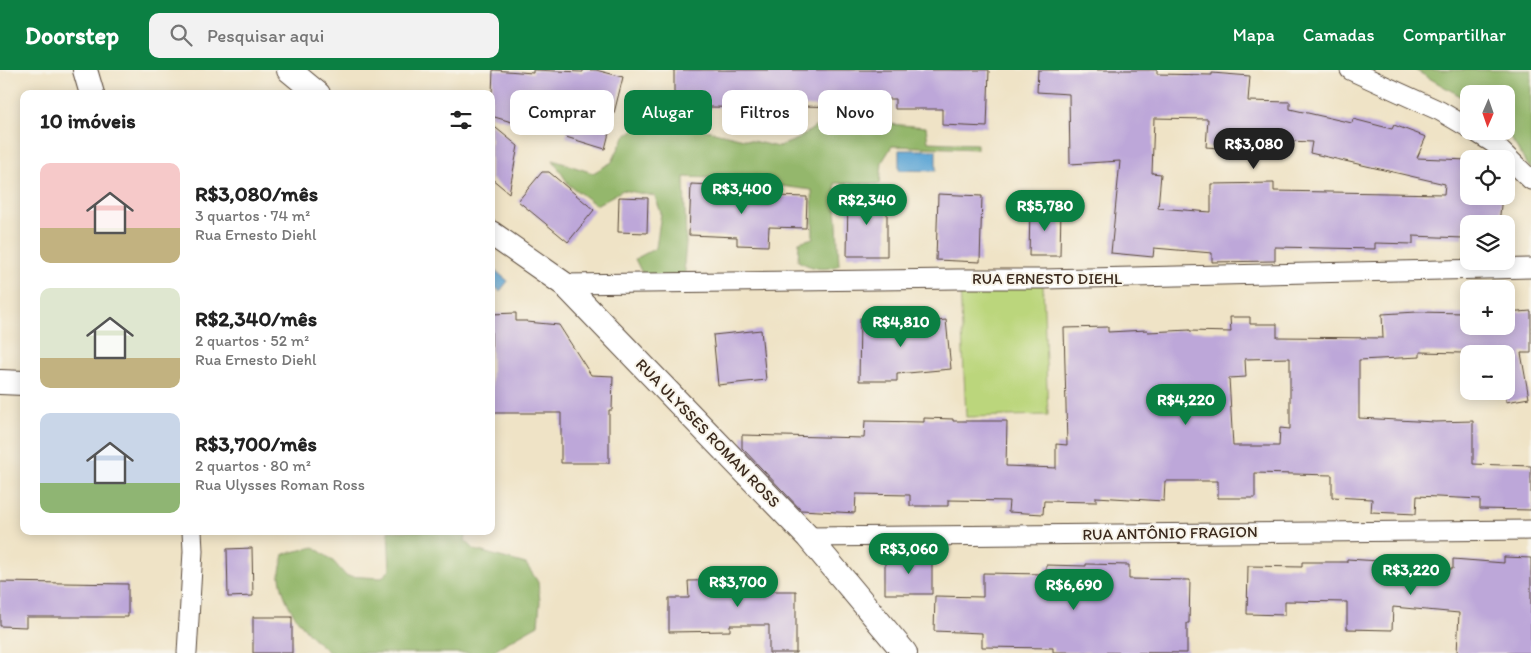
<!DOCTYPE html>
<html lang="pt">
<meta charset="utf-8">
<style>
:root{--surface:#fff;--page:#f2f2f2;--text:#222;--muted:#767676;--accent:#0b8043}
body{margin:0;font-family:Itim,sans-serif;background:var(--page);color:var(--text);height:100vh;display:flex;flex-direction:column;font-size:19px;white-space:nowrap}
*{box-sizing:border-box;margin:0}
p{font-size:16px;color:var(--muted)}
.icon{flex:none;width:28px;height:28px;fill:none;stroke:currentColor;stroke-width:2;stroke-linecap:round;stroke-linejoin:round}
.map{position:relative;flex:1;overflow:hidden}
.sheet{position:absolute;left:20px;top:20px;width:475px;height:445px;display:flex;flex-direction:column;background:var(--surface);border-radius:10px;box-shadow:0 2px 12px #0003}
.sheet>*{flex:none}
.guide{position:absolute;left:510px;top:20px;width:475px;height:45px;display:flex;gap:10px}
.needle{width:32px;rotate:182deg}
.buttons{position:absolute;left:1460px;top:15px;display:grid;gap:10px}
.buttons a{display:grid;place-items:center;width:55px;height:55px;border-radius:10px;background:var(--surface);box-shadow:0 2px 12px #0003;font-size:25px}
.price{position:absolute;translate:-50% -42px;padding:0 11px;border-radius:18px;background:var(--accent);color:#fff;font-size:16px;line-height:32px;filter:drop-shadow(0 1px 2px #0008)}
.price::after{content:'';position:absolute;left:50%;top:30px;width:15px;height:11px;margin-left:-8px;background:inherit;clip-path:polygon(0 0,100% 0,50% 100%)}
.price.selected{background:#222;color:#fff}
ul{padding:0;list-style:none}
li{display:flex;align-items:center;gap:15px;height:125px;padding:0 20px}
li span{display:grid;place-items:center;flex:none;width:140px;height:100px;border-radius:10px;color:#555}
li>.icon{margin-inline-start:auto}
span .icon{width:60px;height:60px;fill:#fffc;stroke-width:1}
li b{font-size:21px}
h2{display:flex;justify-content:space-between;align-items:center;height:60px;padding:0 20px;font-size:21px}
.tag{padding:0 18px;border-radius:10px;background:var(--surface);box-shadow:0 2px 12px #0003;font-size:18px;line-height:45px}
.tag.selected{background:var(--accent);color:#fff}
header{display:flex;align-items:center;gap:30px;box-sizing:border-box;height:70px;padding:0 25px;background:var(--accent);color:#fff}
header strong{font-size:24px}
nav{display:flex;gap:28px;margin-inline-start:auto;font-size:18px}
.search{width:350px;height:45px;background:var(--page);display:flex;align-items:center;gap:12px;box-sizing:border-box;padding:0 18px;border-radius:10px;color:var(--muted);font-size:19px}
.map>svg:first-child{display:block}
.green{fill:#bbd67c;stroke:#7b804d}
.forest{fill:#94b76c;stroke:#687045}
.water{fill:#60a7d6;stroke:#4e687a}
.building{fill:#bda7d9;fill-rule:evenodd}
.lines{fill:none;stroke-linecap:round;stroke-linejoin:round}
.minor-casing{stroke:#564637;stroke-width:21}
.tertiary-casing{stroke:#564637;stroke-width:26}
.minor{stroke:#fff;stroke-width:19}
.tertiary{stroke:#fff;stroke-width:24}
.labels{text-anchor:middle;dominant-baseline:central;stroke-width:4;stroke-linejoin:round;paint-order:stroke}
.street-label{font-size:16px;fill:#3b2a1e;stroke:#f7f3e8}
</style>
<header>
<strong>Doorstep</strong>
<div class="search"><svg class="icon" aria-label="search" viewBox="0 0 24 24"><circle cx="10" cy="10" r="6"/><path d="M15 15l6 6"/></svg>Pesquisar aqui</div>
<nav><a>Mapa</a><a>Camadas</a><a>Compartilhar</a></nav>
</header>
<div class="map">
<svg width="1531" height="583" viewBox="0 0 1531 583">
<rect width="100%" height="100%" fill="#f7f3e8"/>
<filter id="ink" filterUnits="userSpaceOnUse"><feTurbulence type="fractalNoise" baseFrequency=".02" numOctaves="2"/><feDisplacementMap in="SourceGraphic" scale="10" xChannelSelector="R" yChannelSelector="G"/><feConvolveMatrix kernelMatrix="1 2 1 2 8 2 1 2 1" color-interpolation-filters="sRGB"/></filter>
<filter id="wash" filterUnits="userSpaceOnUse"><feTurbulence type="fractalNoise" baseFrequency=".0096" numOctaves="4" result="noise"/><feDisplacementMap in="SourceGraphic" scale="20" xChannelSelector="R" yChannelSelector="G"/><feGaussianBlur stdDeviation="1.12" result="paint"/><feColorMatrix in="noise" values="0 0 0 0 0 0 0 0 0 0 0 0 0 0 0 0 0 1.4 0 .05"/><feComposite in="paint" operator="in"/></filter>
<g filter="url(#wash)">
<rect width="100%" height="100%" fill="#efe3c6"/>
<path class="green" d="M1043,214L1048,345L966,347L960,217Z"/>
<g class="forest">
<path d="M1415,0H1531V100L1506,61V24H1469V31Z"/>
<path d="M837,43L875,44L876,53L926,57L928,72L977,74V79L892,76L882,92L880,114L835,113L839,195C824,202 812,198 798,191L799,172L813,168L812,120L765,114L764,126L743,125V109L684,107L686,174L684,194L686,206L644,207L635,189L656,178L661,143L655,126L623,120L596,135L569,115L553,90L593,103L612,92L624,67L643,53L697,58L778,77L798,69L815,57H834Z"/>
<path d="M388,461H467L465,470L475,480L526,494L538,512L540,532L538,555L499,577L493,583H330C306,563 284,539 280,507C279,500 283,491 284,484L314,477L333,491L346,506L381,508L390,500Z"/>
</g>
<g class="water">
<path d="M899,80H936V101L899,100Z"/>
<path d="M491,197L508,211L500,221L491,214Z"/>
</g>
<g id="blocks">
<g class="building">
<path d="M493,0L533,3V0L583,2V0H596L623,7L605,79L566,67L576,34L526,30L522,55L491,46Z"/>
<path d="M674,0H989L987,57L942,55V39H895V29H845V37L801,36V51H765V38L710,37V40H674Z"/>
<path d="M1038,0H1157V4L1212,5V3L1250,6L1248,31L1290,32V39L1352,53L1353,49L1392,59L1394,55L1426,67L1417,88L1468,90L1466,126H1502L1499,154H1464L1463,168L1413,166V174L1375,173V179L1275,177V191L1212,192V183L1154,178L1153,187L1111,183L1120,91L1070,94L1069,24L1037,22ZM1154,48L1208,49L1206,77L1244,80L1245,69L1312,72L1310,83L1445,114L1444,124L1274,121V113L1211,114V142L1158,138L1161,104L1152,103Z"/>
<path d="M491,54L518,76L509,123L491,108Z"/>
<path d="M542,102H549L594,140L568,172L518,131Z"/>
<path d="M691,114L733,116L732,133L774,134V126L807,127L806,158L769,157L768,176L737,175V167L689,165Z"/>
<path d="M938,124L982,126L980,192L936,190Z"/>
<path d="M848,125H887V186H847Z"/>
<path d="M619,127L648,128L647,163L618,162Z"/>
<path d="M1030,137H1061L1060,186H1029Z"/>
<path d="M1531,241V283H1521L1529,328L1506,332V284L1420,282V287L1359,290V348L1435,352L1473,351V394L1531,396V440L1480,439V429L1417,426L1416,444L1371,442L1372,429L1332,427V405L1255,403V428H1218V411H1165L1164,431L1096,427V432L1044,431L1043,444L1008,442L1009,431L948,430V436H910V425L856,424L855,443L801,440L742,378V365L864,368L865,351L924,352V348L953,349V351H1007L1006,396L1056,398V374L1067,375L1064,258L1108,257V262L1147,260L1148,262L1190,260V261L1231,262L1230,247H1250V254H1277V267L1383,268L1382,244L1417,242L1464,243V256H1506V243ZM1290,288V359L1280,358L1279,376H1233L1229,308L1246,307L1245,289Z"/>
<path d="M516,243V251H527V252L559,255L591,305L613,306L612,340H609V393H561V343H492L491,244Z"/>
<path d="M860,248H898V255L946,250L951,299L897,304V311H859Z"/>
<path d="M761,260L766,310L718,315L713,265Z"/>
<path d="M252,478L253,526L228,527L227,479Z"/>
<path d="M932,485V524H885V486Z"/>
<path d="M1504,487L1531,488V583H1457L1459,543L1393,537L1392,560L1347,559V532L1285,531V545L1247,544L1248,496L1302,497V492H1347V489L1395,492L1394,496L1453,499V489L1504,493Z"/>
<path d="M1086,494L1129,495V509L1190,510L1189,553H1187V583L1053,582V578L982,577V563L934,561L935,526L983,527V503L1046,504V495L1086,496Z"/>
<path d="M734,501H772V521H796V583H769V555H730V561L669,562V528H689L688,511L734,510Z"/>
<path d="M0,512L128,514V547H26V557L0,556Z"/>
<rect x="253" y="547" width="39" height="36"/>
</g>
</g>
</g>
<g filter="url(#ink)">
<use href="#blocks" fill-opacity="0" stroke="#564637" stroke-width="1"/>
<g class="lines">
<defs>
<g id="minor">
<path d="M1350,0L1440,41L1469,58"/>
<path d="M1474,61L1493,73L1531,110"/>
<path d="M564,214L958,209H1044L1531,198"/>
<path d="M808,467L1531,460"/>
<path d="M187,583L193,481L192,461"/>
</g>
<g id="tertiary">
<path d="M85,0L92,24"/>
<path d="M289,0L318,24"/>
<path d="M491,163L564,214L808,467L905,583"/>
<path d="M0,312L24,313"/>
</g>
</defs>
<use href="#minor" class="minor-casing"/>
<use href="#tertiary" class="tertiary-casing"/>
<use href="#minor" class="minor"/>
<use href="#tertiary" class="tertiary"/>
</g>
</g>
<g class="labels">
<g class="street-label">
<text x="1047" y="208">RUA ERNESTO DIEHL</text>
<text transform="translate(708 363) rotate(46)">RUA ULYSSES ROMAN ROSS</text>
<text transform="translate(1170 463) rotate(-1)">RUA ANTÔNIO FRAGION</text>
</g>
</g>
</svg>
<div class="buttons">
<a><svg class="needle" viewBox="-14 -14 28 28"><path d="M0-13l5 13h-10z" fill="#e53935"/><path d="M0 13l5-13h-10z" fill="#767676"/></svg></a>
<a><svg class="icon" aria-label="locate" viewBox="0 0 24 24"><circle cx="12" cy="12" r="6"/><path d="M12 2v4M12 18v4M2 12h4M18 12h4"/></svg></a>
<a><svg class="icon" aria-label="layers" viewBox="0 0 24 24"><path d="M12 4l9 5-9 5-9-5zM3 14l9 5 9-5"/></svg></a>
<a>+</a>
<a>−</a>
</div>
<b class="price selected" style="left:1254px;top:100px">R$3,080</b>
<b class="price" style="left:742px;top:145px">R$3,400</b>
<b class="price" style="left:867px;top:156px">R$2,340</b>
<b class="price" style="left:1045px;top:162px">R$5,780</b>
<b class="price" style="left:901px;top:278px">R$4,810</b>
<b class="price" style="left:1186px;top:356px">R$4,220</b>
<b class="price" style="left:909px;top:505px">R$3,060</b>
<b class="price" style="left:1411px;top:526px">R$3,220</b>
<b class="price" style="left:738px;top:538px">R$3,700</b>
<b class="price" style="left:1074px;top:541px">R$6,690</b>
<div class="guide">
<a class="tag">Comprar</a>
<a class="tag selected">Alugar</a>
<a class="tag">Filtros</a>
<a class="tag">Novo</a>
</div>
<section class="sheet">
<h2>10 imóveis<svg class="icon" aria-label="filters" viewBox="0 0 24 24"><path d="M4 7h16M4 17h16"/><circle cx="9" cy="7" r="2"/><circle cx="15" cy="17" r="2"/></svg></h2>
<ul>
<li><span style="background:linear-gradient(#f6c9c9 65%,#c2b280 0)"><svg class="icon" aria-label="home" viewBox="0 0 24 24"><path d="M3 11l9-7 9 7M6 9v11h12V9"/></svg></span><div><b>R$3,080/mês</b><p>3 quartos · 74 m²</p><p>Rua Ernesto Diehl</p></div></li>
<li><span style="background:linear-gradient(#dfe7d0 70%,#c2b280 0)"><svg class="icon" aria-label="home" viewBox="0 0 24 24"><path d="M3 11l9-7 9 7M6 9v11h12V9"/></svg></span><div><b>R$2,340/mês</b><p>2 quartos · 52 m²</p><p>Rua Ernesto Diehl</p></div></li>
<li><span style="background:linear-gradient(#c9d6e8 70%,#8fb573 0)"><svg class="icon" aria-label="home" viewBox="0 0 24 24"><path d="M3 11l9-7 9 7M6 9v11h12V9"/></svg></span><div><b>R$3,700/mês</b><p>2 quartos · 80 m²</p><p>Rua Ulysses Roman Ross</p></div></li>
</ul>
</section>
</div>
